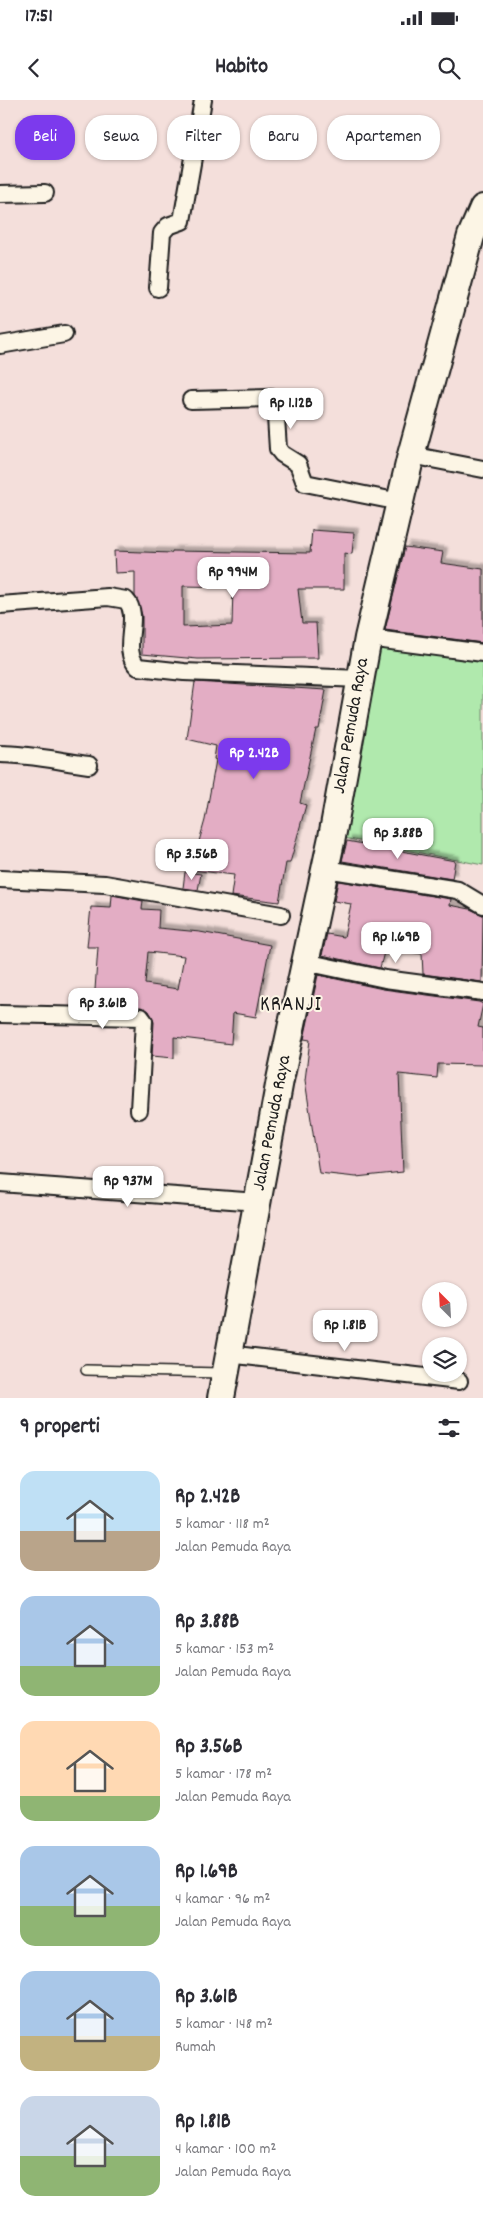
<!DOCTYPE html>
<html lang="id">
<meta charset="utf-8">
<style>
:root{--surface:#fff;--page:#f2f2f3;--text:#2b2b33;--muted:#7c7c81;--accent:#7c3aed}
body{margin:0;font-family:Dekko,sans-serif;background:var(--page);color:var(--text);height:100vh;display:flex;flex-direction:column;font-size:19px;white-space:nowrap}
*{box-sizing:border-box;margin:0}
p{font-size:16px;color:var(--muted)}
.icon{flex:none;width:28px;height:28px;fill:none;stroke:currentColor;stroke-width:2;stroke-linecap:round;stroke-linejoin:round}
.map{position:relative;height:1298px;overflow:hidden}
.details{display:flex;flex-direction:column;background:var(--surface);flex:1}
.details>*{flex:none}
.banner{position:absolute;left:15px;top:15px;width:454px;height:45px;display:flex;gap:10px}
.needle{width:32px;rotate:336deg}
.fabs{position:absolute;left:422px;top:1182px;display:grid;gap:10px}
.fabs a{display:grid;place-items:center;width:45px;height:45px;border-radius:50%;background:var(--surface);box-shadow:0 1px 4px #0004;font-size:25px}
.price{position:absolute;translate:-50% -42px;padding:0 11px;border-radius:10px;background:#fff;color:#222;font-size:16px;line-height:32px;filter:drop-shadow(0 1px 2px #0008)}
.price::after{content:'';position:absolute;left:50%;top:30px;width:15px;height:11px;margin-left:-8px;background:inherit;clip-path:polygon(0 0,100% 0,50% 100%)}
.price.on{background:var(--accent);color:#fff}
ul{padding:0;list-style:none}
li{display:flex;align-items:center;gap:15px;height:125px;padding:0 20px}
li span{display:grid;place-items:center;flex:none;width:140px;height:100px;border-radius:15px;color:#555}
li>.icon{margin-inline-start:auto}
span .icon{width:60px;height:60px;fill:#fffc;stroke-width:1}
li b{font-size:21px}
h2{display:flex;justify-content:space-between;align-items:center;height:60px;padding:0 20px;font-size:21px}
.pill{padding:0 18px;border-radius:20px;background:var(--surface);box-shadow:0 1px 4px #0004;font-size:18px;line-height:45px}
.pill.on{background:var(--accent);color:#fff}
.status{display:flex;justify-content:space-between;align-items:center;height:35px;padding:0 25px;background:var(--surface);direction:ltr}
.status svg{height:14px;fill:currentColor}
header{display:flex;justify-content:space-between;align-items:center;height:65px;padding:0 20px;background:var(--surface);font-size:22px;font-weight:700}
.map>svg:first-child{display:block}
.green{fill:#b0e9ad;stroke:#668264}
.building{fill:#e3adc4;stroke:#1c1c1c;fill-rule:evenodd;filter:url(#shadow)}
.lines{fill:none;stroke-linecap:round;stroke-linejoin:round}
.service-casing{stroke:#1c1c1c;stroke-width:12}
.minor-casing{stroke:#1c1c1c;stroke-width:20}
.primary-casing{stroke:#1c1c1c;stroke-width:30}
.service{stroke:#fcf5e5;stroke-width:9}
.minor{stroke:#fcf5e5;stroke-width:16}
.primary{stroke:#fcf5e5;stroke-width:26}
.labels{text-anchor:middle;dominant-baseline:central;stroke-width:4;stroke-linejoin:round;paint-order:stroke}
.street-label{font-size:19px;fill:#1c1c1c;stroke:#fcf5e5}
.quarter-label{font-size:21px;letter-spacing:1px;fill:#1c1c1c;stroke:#fcf5e5}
</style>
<div class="status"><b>17:51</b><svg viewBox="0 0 49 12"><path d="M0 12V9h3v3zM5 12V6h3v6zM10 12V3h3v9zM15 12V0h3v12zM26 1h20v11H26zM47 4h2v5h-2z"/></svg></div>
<header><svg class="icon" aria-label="back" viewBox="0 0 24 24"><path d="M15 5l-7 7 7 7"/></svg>Habito<svg class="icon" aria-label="search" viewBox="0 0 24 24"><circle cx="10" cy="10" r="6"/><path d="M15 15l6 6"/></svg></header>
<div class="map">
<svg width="483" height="1298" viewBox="0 0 483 1298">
<defs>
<filter id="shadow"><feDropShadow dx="4.5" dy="-4.5" stdDeviation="1" flood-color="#0004"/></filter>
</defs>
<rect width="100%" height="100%" fill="#f4dfdb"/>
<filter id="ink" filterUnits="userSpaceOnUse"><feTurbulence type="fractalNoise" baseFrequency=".02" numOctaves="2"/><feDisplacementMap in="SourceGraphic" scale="10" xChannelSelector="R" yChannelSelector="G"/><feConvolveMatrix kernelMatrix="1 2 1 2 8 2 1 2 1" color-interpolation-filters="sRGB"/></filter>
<g filter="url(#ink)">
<path class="green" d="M374,545L483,561V765L339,737Z"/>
<g class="building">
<path d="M312,430L354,433L352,454L344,453V489H298L302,523H316L318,558L198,559L142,554V515L135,496V472L115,473L114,451L172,453V451L310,453ZM183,486L233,487L232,525L183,527Z"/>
<path d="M405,447L443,452L441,463L483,469V543L385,530Z"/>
<path d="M195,582L326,590L319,629H316L300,703L306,705L290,763H286L279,802L231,796L234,775L191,770L205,720L216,660L214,659L216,646L187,639Z"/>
<path d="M347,741L455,761L452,779L342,761Z"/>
<path d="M185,772L201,774L198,790L183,788Z"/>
<path d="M338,781L451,799L450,805L470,809L483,815L482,882L423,874L422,854L385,848L380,868L322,855L327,834L344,837L351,804L334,801Z"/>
<path d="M112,795L143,801L142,809L159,810L158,828L200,832L270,845L256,917L233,913L231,944L174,937V958L152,956L154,922L149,911L141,907L94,904L98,847H87L91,807L111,808ZM148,852L184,856L178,889L145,884Z"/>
<path d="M318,875L383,889L479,902L483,904L478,927L483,928V965L438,964L437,978L399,974L403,1072L356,1077L319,1073L305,980L310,940L304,939Z"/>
</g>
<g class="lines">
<defs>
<path id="service" d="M86,1270L222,1273"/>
<g id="minor">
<path d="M0,94L45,93"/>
<path d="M158,188L162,133L168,126L182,121L203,0"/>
<path d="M0,245L64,234"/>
<path d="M191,300L271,298L275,301L278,349L282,354L298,364L305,383L400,402"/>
<path d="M411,355L483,369"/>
<path d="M0,505L108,497L126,500C142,517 119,549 138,567L184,572L361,579"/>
<path d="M368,538L483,553"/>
<path d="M0,654C29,654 59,661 89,665"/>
<path d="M326,769L458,790L483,805"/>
<path d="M0,779L105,784L281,815"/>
<path d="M305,862L385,879L483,892"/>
<path d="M0,914L141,917L144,921L139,1010"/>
<path d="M0,1083L258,1102"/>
<path d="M228,1254L459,1281"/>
</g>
<path id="primary" d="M221,1298L280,980L332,737L368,538L411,355L471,136L483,108"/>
</defs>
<use href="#service" class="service-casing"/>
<use href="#minor" class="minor-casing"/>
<use href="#primary" class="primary-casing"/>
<use href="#service" class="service"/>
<use href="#minor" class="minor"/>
<use href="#primary" class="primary"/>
</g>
</g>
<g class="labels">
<g class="street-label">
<text transform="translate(352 626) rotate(-80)">Jalan Pemuda Raya</text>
<text transform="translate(273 1023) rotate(-79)">Jalan Pemuda Raya</text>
</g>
<g class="quarter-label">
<text x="291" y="906">KRANJI</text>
</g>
</g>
</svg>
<div class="fabs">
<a><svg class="needle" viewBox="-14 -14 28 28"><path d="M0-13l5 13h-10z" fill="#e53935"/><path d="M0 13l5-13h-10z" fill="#7c7c81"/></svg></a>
<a><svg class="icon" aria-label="layers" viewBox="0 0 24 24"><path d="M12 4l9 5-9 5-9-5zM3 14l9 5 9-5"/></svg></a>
</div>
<b class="price" style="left:291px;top:330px">Rp 1.12B</b>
<b class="price" style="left:233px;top:499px">Rp 994M</b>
<b class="price on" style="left:254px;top:680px">Rp 2.42B</b>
<b class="price" style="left:398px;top:760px">Rp 3.88B</b>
<b class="price" style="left:192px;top:781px">Rp 3.56B</b>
<b class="price" style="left:396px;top:864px">Rp 1.69B</b>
<b class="price" style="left:103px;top:930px">Rp 3.61B</b>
<b class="price" style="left:128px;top:1108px">Rp 937M</b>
<b class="price" style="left:345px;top:1252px">Rp 1.81B</b>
<div class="banner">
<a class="pill on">Beli</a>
<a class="pill">Sewa</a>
<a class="pill">Filter</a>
<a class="pill">Baru</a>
<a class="pill">Apartemen</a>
</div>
</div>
<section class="details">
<h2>9 properti<svg class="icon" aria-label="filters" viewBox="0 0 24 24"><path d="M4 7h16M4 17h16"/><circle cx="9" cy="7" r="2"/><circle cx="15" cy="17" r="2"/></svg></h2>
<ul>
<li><span style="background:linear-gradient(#bfe0f5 60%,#b9a48a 0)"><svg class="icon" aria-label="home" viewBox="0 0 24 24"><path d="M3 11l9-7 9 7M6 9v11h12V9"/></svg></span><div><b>Rp 2.42B</b><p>5 kamar · 118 m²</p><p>Jalan Pemuda Raya</p></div></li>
<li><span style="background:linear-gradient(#a9c7e8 70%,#8fb573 0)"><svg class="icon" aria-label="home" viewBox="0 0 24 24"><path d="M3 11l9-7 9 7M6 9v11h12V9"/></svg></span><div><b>Rp 3.88B</b><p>5 kamar · 153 m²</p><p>Jalan Pemuda Raya</p></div></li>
<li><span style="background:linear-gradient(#ffd9b3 75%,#8fb573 0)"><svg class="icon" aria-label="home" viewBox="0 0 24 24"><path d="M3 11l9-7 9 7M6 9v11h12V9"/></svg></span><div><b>Rp 3.56B</b><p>5 kamar · 178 m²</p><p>Jalan Pemuda Raya</p></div></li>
<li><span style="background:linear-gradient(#a9c7e8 60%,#8fb573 0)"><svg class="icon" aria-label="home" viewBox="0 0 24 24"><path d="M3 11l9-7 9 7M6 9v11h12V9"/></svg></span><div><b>Rp 1.69B</b><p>4 kamar · 96 m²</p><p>Jalan Pemuda Raya</p></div></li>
<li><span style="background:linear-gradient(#a9c7e8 65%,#c2b280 0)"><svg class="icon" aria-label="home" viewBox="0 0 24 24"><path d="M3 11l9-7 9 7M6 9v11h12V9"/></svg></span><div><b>Rp 3.61B</b><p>5 kamar · 148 m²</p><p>Rumah</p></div></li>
<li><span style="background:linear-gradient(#c9d6e8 60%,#8fb573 0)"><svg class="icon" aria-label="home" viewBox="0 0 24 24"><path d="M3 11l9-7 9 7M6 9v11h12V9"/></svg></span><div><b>Rp 1.81B</b><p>4 kamar · 100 m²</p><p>Jalan Pemuda Raya</p></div></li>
</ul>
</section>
